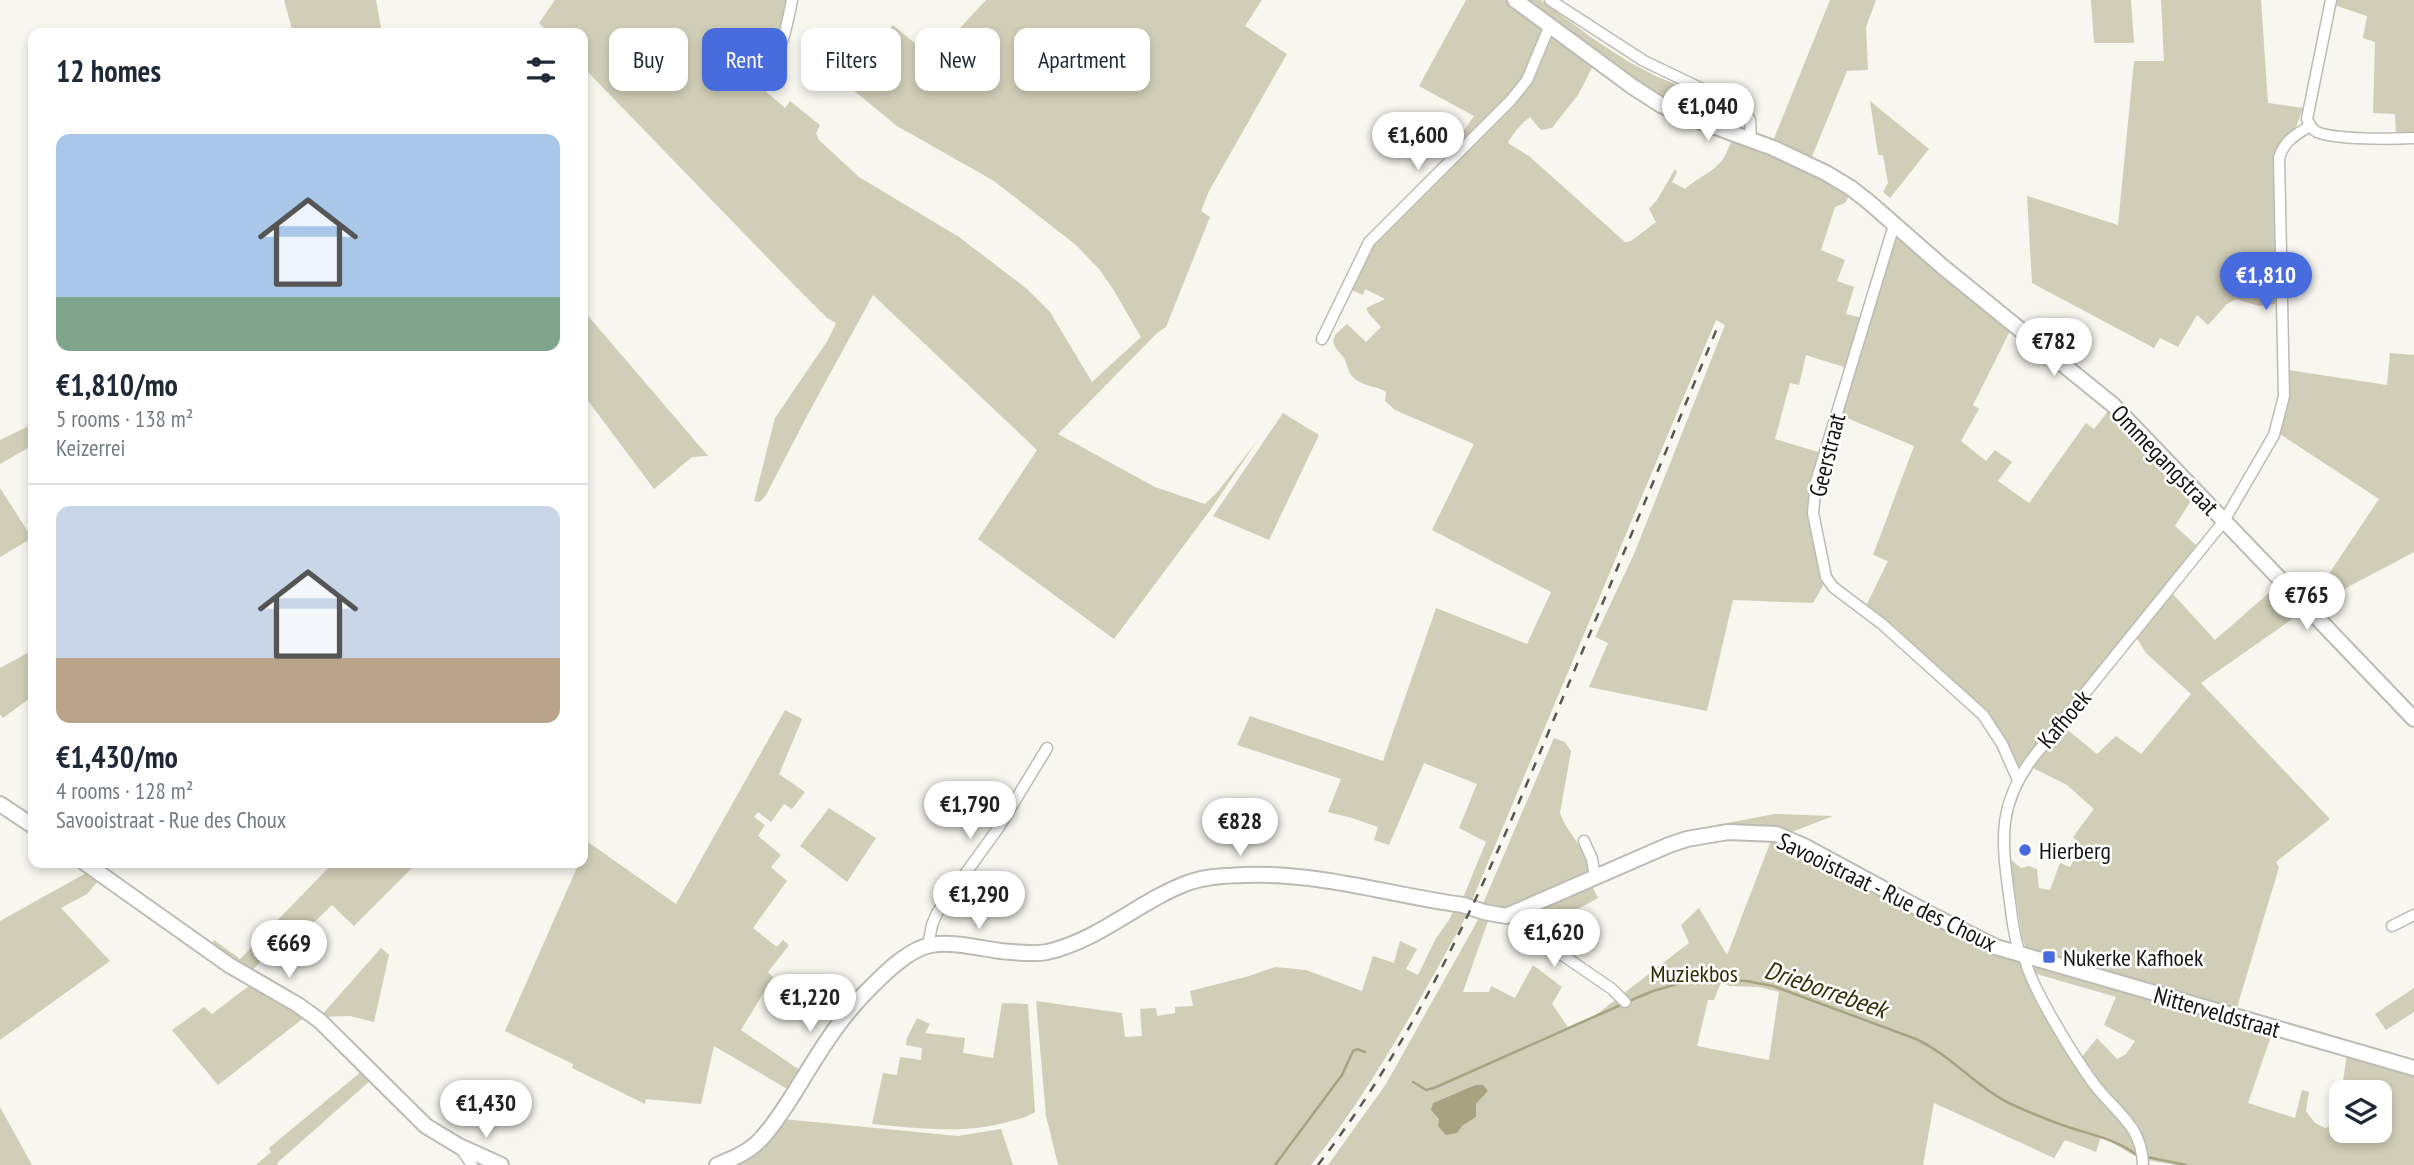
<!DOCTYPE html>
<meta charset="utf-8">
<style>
:root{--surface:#fff;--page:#f2f2f3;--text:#1f2937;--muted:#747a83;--line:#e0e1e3;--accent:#486bde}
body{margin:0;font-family:"PT Sans Narrow",sans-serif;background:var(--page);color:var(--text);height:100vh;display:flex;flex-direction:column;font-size:26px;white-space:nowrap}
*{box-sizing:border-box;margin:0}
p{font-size:23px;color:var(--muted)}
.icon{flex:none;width:38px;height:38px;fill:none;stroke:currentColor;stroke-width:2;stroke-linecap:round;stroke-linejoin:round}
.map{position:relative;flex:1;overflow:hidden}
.details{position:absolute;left:28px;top:28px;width:560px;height:840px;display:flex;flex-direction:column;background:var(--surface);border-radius:14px;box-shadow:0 4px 10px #0003}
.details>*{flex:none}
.banner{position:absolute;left:609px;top:28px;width:665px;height:63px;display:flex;gap:14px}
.fabs{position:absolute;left:2329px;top:1080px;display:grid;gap:14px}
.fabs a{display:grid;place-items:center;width:63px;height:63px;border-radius:14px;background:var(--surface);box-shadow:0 4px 10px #0003;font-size:35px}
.price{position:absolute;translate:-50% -60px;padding:0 16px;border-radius:24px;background:#fff;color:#222;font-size:23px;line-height:46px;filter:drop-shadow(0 2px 4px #0008)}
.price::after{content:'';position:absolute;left:50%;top:42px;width:21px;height:16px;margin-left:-10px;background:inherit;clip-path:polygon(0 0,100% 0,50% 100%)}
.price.current{background:var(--accent);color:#fff}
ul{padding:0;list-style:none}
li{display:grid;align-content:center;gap:14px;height:371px;padding:0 28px}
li+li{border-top:2px solid var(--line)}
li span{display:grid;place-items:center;height:217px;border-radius:14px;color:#555}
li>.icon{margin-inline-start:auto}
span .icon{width:126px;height:126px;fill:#fffc;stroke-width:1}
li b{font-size:30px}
h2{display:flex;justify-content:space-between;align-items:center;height:84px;padding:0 28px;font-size:30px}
.pill{padding:0 24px;border-radius:14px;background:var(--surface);box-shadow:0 4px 10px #0003;font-size:24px;line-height:63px}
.pill.current{background:var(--accent);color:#fff}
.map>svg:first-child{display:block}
.green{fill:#d0ceb7;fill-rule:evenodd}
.water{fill:#a7a381}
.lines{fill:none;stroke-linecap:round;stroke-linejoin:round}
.stream{stroke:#a7a381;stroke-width:2.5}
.minor-casing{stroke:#bcbcb5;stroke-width:13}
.secondary-casing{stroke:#bcbcb5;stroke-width:18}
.minor{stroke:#fff;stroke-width:10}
.secondary{stroke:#fff;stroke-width:14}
.rail{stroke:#575653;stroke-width:2.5;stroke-dasharray:9 9;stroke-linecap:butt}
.poi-dot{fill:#486bde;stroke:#fff;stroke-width:2.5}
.labels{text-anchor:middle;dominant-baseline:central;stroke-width:5;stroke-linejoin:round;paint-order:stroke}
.street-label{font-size:24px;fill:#151412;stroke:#fff}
.poi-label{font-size:24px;fill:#151412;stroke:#fff;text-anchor:start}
.park-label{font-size:24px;fill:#322d00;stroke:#fff}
.water-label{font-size:26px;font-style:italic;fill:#363104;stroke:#fff}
</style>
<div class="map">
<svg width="2414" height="1165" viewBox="0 0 2414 1165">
<rect width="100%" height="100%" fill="#f7f6ef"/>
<g class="green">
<path d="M284,0H376L382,33H293Z"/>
<path d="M555,0H789L774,57L757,84L785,108L790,101L820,125L816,133L819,140L859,177L959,237L1027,289L1050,312L1092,382L1141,337L1113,289L1099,269L1076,245L994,181L897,126L847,85L893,25L929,55H935L986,0H1262L1245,26L1287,54L1209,191L1201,211L1210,217L1166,327L1157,333L1058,434L1155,487L1205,504L1219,490L1257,441L1211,509L1114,639L978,539L1037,450L873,295L808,414L766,495L760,502L754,501L775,418L828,340L836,323L827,318L794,285L583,67V33H549L539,23Z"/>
<path d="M1466,0H1508L1542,28V44L1547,46L1554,33L1594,64L1578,95L1552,128L1541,130L1530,117C1522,123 1513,133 1508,143L1529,156L1625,242L1631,241L1656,222L1649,209L1657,200L1675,169L1677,172L1672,182L1685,189C1697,178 1714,172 1723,159C1727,153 1730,144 1733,137L1787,159L1850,194L1845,203L1835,207L1821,250L1845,260L1837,281L1854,287L1846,314L1862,318L1847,368L1806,355L1799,385L1790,383L1775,439L1822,453L1810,490V513L1825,582L1813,603L1733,600L1707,711L1589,687L1608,643L1595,637L1634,554L1725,325L1716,320L1471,903L1462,900L1486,842L1459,828L1477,784L1424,763L1389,845L1374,840L1378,827L1352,818L1328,812L1341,779L1237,745L1250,716L1383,761L1436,608L1527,644L1551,592L1432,530L1474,444L1395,410L1385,401L1386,392C1376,386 1368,387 1360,382C1349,377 1349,370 1345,360C1342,352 1329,347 1335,336C1337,332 1344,327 1347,324L1366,342L1381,327L1369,314L1366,308L1385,299L1365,289L1363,295L1349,289L1368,251L1376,240L1429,191L1476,140L1520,86L1440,165L1474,116L1419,86Z"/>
<path d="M1525,0H1541L1595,40L1629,62L1656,76L1734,110L1739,114L1742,126L1736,129L1691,114L1662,99Z"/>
<path d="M1830,0H1876L1866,27L1868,70L1847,71L1811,159L1773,141Z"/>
<path d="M2091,0H2131L2134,43H2094Z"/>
<path d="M2161,0H2261L2268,103L2303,108L2296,127L2283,138L2275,153L2277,300L2275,304L2259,306L2236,299L2227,304L2208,325L2197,315L2178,347L2160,338L2154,348L2032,283L2027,196L2118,225L2134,61H2164Z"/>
<path d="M2334,0H2414V135H2396L2395,114L2373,113L2375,42L2363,38L2367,16L2334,5Z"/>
<path d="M1870,101L1929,149L1890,198L1883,192L1888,183L1883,155H1878Z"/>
<path d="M1896,231L2013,325L1973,405L1979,409L1961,441L1986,461L1995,450L2012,462L1998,481L2029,503L2086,423L2094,429L2110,409L2194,496L2175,526L2197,546L2022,767L2013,763L2014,758L2002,741L1925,661L1866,606L1888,561L1873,555L1914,446L1840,415Z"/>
<path d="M583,310L708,456L692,457L654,489L583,394Z"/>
<path d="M2390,353L2414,355V552L2314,605L2310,602L2379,499L2280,434L2287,395L2288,370L2387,385Z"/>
<path d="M1283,413L1319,435L1269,540L1213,516Z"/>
<path d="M33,424V445L0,464V440Z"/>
<path d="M0,488L32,538L0,557Z"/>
<path d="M2278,585L2305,610L2201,683L2330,819L2276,862L2279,867L2236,1011L2027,950L2022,938L2010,859L2021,868L2029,866L2037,869L2039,888L2050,890L2060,863L2070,867L2082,846L2073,837L2094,809L2067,785L2033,768L2064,727L2097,754L2116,736L2141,754L2191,694L2146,653L2136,637L2172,593L2215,640Z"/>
<path d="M33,650V696L3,718L0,714V668Z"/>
<path d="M785,710L802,719L779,774L805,792L792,809L784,804L771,822L758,812L754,817L765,825L758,836L781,855L771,867L787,881L753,928L777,947L783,940L789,945L768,972L773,977L741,1030L801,1071L789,1090L714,1046L701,1104L646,1099L645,1104L572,1068L573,1064L505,1031L579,863H583V854L588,842L676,904Z"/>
<path d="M1554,738L1565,742L1571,751L1560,813C1567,834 1587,848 1588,870L1586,873L1507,910L1482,906Z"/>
<path d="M829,808L876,838L847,882L800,846Z"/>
<path d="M1775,814L1833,816L1792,832L1773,826L1691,835L1689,830Z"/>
<path d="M1772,838L2021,962L2070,1051L2132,1132L2140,1159L2101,1136L2096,1152L2065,1140L2054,1158L1934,1103L1923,1165H1328L1386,1084L1479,918L1488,921L1463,992H1489L1491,986L1515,998L1533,965L1562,987L1552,1004L1568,1027L1597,1014L1689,943L1681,925L1699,908L1727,955ZM1721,982L1730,986L1759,987L1779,992L1769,1060L1697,1046L1708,1000H1714ZM1475,1085L1488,1091L1476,1104V1117L1462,1126H1438L1440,1119L1433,1103Z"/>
<path d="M333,863H417L354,926L332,905L304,932L295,924L250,973L209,947L214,940L240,959Z"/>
<path d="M88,872L99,880L87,894L61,908L110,961L0,1040V921Z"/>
<path d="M1591,884L1598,898L1534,933L1524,926L1520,918Z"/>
<path d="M1455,908L1468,913C1420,999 1373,1088 1311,1165H1058L1046,1116L1036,1001L1122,1013L1125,1037L1142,1036L1140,1009L1156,1008L1157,1016L1175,1013V1007L1193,1006L1190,991L1249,976L1275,967L1306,970L1362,991L1373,956L1394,963L1400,941L1417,949L1406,969L1418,975L1436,938L1449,920Z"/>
<path d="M381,948L389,955L374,1022L350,1016L320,1017Z"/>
<path d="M2029,963L2272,1033L2248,1103L2295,1118L2302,1090L2309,1092L2306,1111L2315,1123L2325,1128L2337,1123L2347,1054L2414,1074V1165H2176L2146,1160L2139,1129L2104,1092L2081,1058L2097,1038L2117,1059L2126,1054L2135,1041L2104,1025L2116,997L2033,973ZM2342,1092H2380V1130H2342Z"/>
<path d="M250,985L305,1017L218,1085L172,1030L204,1007L212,1014Z"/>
<path d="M2414,988V1012L2386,1030L2375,1014Z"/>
<path d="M1002,1003L1028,1004L1035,1112C1026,1118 1015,1120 1004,1123C960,1134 917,1128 872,1124L883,1073L897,1075L900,1057L921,1060L922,1048L906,1045L907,1038L917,1018L930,1024L925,1033L965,1038L963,1053L993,1058Z"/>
<path d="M362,1071L371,1080L277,1163L278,1165H256L271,1152L269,1148Z"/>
<path d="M0,1107L32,1165H0Z"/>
<path d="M783,1119L958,1136L1001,1129L1013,1165H728C755,1153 771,1149 783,1119Z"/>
</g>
<path class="water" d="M1475,1085H1483L1488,1091L1476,1104V1117L1462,1126L1457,1133L1446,1135L1438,1126L1439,1119L1431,1110L1433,1103Z"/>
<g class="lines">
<g class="stream">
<path d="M1629,1001L1653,991L1691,980L1708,979L1746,981L1773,986L1916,1039C1952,1056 1977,1088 2013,1105C2031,1113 2050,1121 2068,1127C2093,1135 2115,1139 2137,1155"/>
<path d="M1413,1082L1426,1090L1434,1088L1623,1004"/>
<path d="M2147,1157L2186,1165"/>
<path d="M1275,1165L1342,1075L1353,1051L1357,1049L1365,1052"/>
</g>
<defs>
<g id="minor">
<path d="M1550,0L1644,61L1742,108L1750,120L1751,139"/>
<path d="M2331,0L2307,119C2309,124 2311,129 2317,132C2336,140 2391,139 2414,138"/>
<path d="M767,73C782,51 787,26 792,0"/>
<path d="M1894,225L1816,482L1813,513L1826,577L1833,587L1882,624L1983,715L2002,744L2018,780"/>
<path d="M1322,339L1369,242L1511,100L1527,80L1550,25"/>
<path d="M1584,841L1592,859L1595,877"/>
<path d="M1513,914L1520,926L1612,989L1625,1002"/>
<path d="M2392,926L2414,915"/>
<path d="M928,945L932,925L937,913L999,827L1047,748"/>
<path d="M2020,954C2013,935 2012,915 2009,895C2001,837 1998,803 2035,755L2224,521L2274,435L2284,396L2279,158C2284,141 2295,135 2310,126"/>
<path d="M2024,955C2029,985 2075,1058 2094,1084C2116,1113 2142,1125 2143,1165"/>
<path d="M459,1146L472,1165"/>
</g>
<g id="secondary">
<path d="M1515,0L1633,87L1661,105L1683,115L1773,148L1826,173L1851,188L1870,203L1943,267L2113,405L2414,719"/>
<path d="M0,804L33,826"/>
<path d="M85,863L229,965L298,1005L320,1021L426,1126L459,1146L501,1165"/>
<path d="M717,1165C732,1159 747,1153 759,1141C774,1126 785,1107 796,1090C818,1054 840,1017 871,987C886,972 909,949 931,945C952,941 979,948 1000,951C1016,952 1031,955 1047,952C1100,940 1140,900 1190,882C1208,876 1225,876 1243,875C1319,872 1389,895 1463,905L1484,912L1506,916L1669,845L1687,839L1728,832L1776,834L1804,846L1926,912L1996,947L2414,1068"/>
</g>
</defs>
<use href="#minor" class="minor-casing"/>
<use href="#secondary" class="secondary-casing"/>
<use href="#minor" class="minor"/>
<use href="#secondary" class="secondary"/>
<path class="rail" d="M1318,1165C1426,1025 1494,864 1561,702C1614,577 1666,451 1718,326"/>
</g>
<g class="poi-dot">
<circle cx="2025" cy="850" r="7"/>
<rect x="2042" y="950" width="14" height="14" rx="3.5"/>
</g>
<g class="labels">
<g class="street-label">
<text transform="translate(1827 455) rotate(-76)">Geerstraat</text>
<text transform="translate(2165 460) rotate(46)">Ommegangstraat</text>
<text transform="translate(2064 719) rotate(-50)">Kafhoek</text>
<text transform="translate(1887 892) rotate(26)">Savooistraat - Rue des Choux</text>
<text transform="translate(2217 1012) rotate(16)">Nitterveldstraat</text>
</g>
<g class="poi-label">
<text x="2039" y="850">Hierberg</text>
<text x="2063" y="957">Nukerke Kafhoek</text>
</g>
<g class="park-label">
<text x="1694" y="973">Muziekbos</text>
</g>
<g class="water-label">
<text transform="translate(1826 989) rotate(19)">Drieborrebeek</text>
</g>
</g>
</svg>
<div class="fabs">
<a><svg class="icon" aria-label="layers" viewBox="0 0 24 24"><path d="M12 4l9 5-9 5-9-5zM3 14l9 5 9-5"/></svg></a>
</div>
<b class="price" style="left:1708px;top:143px">€1,040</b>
<b class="price" style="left:1418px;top:172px">€1,600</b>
<b class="price current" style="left:2266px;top:312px">€1,810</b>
<b class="price" style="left:2054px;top:378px">€782</b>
<b class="price" style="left:2307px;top:632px">€765</b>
<b class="price" style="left:970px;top:841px">€1,790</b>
<b class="price" style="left:1240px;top:858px">€828</b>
<b class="price" style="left:979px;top:931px">€1,290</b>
<b class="price" style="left:1554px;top:969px">€1,620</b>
<b class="price" style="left:289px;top:980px">€669</b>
<b class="price" style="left:810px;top:1034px">€1,220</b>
<b class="price" style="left:486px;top:1140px">€1,430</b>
<div class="banner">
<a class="pill">Buy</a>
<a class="pill current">Rent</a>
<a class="pill">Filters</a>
<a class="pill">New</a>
<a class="pill">Apartment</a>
</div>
<section class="details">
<h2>12 homes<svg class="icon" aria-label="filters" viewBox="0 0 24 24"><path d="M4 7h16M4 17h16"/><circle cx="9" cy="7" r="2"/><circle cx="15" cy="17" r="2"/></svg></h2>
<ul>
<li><span style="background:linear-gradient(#a9c7e8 75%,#7fa58c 0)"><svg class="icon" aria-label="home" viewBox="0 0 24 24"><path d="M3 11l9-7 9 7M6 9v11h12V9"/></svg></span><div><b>€1,810/mo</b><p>5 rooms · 138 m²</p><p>Keizerrei</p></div></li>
<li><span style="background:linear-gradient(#c9d6e8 70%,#b9a48a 0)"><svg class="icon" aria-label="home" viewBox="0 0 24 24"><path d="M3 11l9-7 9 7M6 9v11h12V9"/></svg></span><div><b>€1,430/mo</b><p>4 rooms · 128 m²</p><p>Savooistraat - Rue des Choux</p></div></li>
</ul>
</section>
</div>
